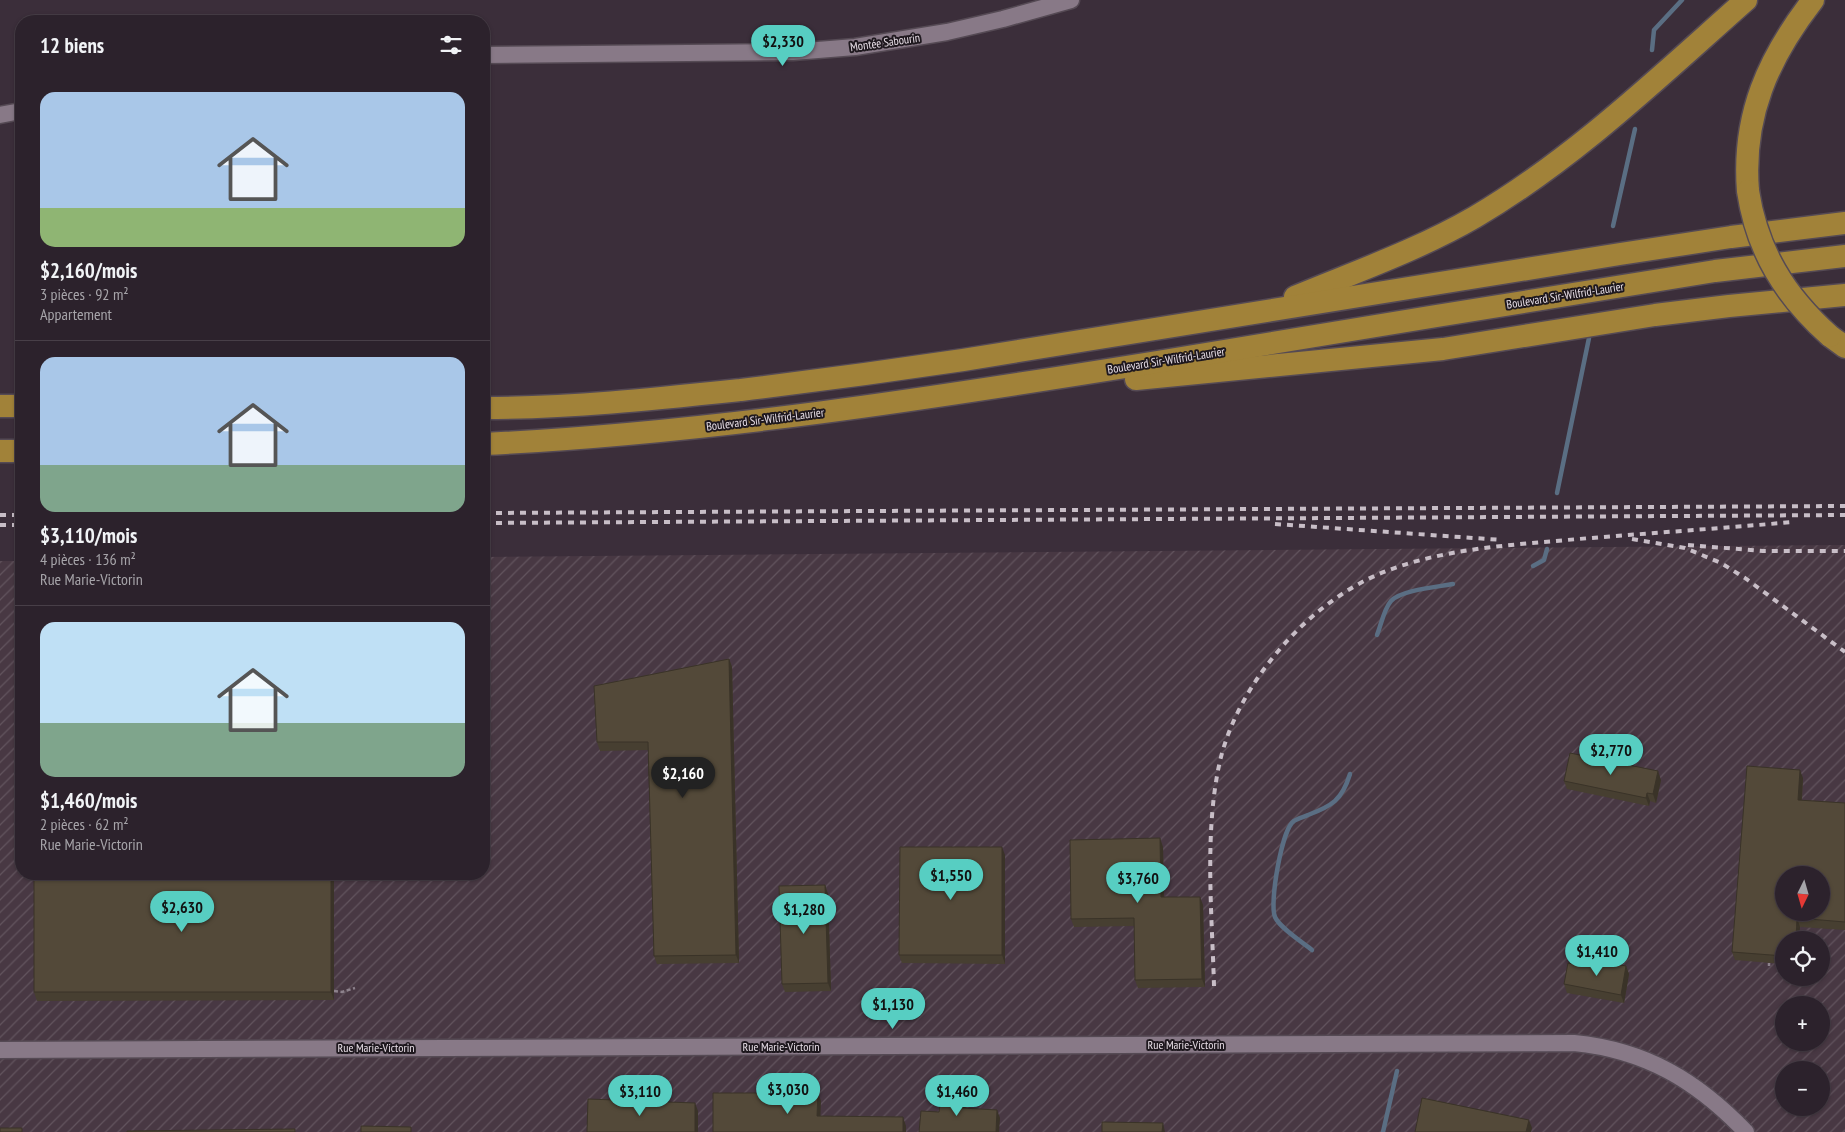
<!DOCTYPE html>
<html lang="fr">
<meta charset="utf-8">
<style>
:root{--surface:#2c222c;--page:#342a34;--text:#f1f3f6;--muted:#a6a4a9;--line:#483f48;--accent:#57cec2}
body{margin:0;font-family:"PT Sans Narrow",sans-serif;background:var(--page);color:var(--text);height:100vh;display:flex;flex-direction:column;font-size:19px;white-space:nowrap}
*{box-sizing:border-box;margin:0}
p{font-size:16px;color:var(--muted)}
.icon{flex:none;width:28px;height:28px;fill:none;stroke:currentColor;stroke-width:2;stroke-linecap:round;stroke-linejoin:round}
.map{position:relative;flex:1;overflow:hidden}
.drawer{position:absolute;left:15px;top:15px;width:475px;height:865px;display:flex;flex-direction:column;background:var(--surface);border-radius:20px;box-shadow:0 1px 4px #0004,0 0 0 1px var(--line)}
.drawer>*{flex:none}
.needle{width:32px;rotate:185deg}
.fabs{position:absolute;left:1775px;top:866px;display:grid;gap:10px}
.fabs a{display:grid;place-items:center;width:55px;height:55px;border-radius:50%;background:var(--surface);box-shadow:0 1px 4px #0004,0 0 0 1px var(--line);font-size:25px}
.price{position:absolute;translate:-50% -42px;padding:0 11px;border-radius:18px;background:var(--accent);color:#111;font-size:16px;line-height:32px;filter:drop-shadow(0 1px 2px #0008)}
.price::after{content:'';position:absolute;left:50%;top:30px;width:15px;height:11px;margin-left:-8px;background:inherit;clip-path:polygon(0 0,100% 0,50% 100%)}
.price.selected{background:#222;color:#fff}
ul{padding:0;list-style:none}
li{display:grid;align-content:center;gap:10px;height:265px;padding:0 25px}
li+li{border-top:1px solid var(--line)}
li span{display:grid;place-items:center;height:155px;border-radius:15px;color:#555}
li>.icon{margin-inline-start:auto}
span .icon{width:90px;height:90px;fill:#fffc;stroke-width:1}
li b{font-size:21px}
h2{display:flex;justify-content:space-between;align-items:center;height:60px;padding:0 25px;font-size:21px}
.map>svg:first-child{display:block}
.industrial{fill:url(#industrial-furrows);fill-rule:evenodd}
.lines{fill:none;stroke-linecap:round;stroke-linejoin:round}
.stream{stroke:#5a6e83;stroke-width:4.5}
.minor-casing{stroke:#554a54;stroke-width:19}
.highway-casing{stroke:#554a54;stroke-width:25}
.path{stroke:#8d828c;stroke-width:2.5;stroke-dasharray:4 2.5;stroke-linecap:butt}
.minor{stroke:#887987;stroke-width:16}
.highway{stroke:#a18239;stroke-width:22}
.rail{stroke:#c8bec7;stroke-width:4;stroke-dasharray:6 6;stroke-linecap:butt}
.highway-bridge-casing{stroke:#554a54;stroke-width:25;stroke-linecap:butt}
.highway-bridge{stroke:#a18239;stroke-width:22}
.wall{fill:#473f31}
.shaded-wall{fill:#3a3328}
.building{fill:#534939;stroke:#3a3328;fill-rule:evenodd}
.labels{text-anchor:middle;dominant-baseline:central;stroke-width:4;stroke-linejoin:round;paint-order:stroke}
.street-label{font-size:12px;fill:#e7dee6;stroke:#1e181e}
</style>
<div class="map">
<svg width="1845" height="1132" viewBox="0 0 1845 1132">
<defs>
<pattern id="industrial-furrows" width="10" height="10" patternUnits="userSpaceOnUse" patternTransform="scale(1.25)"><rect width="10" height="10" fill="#483843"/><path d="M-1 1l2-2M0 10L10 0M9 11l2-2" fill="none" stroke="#62545e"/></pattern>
</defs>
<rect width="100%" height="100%" fill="#3b2e3a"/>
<path class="industrial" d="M1845,545V1132H0V561H21V874H484V557ZM1784,875H1821V912H1784ZM1784,940H1821V978H1784ZM1784,1005H1821V1042H1784ZM1784,1070H1821V1108H1784Z"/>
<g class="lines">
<g class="stream">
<path d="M1652,50L1654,30L1682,0"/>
<path d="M1613,226L1635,129"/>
<path d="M1557,493L1589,338"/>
<path d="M1533,566L1544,560L1547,549"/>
<path d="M1377,635C1381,625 1384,609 1391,601C1401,590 1437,587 1453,584"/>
<path d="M1312,950C1302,942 1280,928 1275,917C1269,904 1282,828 1294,821C1298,818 1304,817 1308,815C1332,806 1342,800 1350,774"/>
<path d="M1383,1132L1397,1071"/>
</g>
<defs>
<g id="minor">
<path d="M484,55L793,52L855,47L947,32L1003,19L1071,0"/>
<path d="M0,115L21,111"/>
<path d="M0,1050L1574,1043C1646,1050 1697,1081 1746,1132"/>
</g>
<g id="highway">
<path d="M1748,191C1742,116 1768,58 1813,0"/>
<path d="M1295,297C1355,272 1418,250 1475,217C1575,158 1659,77 1746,0"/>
<path d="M1830,336L1845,347"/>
<path d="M1136,379L1443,349L1655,315L1729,306L1845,295"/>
<path d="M0,406H21"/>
<path d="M484,408C570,408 655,399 741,390C815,381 889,371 963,360L1620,254L1731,237L1845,223"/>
<path d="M484,444C710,433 933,398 1157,362C1327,334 1496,306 1666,279L1715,271L1845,256"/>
<path d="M0,451H21"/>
</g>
</defs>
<use href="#minor" class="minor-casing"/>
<use href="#highway" class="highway-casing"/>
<g class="path">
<path d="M1769,966V963"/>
<path d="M334,991L342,992L355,988"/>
</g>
<use href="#minor" class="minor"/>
<use href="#highway" class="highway"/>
<g class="rail">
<path d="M484,513L1845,506"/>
<path d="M0,515H21"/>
<path d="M484,523L1845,515"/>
<path d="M1275,524L1502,540"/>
<path d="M0,525H21"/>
<path d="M1632,539L1685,548L1721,563L1745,578L1845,652"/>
<path d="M1688,545L1763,551H1845"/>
<path d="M1214,986C1212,914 1204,831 1220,761C1238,684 1306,605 1379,574C1434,551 1496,546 1555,541C1635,534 1714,529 1793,522"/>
</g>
<defs>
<path id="highway-bridge" d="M1748,191C1757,251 1785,296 1830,336"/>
</defs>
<use href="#highway-bridge" class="highway-bridge-casing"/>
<use href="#highway-bridge" class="highway-bridge"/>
</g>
<g class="wall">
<path d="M729,659L732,667L739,963L657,964L654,956L648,750L600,751L597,742Z"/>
<path d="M1803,778L1802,800L1845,803V930L1800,927L1784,940V964L1735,960L1732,952Z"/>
<path d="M1661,780L1656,803L1650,801L1649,806L1567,789L1564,781Z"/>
<path d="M1163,847L1164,897L1203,905L1205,987L1138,988L1135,980L1134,926L1074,927L1071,919Z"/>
<path d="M1005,855V964L902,963L899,955Z"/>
<path d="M34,874H334V1000L37,1001L34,992Z"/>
<path d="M825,885L828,894L831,991L785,992L782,984Z"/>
<path d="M1626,966L1629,974L1624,1003L1567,993L1564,984L1599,968Z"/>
</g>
<g class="shaded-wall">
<path d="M729,659L732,667L739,963L736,955Z"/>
<path d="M1800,770L1803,778L1801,808L1798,800Z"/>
<path d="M1658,771L1661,780L1656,803L1653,794Z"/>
<path d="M1647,793L1650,801L1649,806L1646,798Z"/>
<path d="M1160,838L1163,847L1164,906L1161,897Z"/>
<path d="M1002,847L1005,855V964L1002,955Z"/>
<path d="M331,874H334V1000L331,992Z"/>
<path d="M825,885L828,894L831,991L828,983Z"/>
<path d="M1200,897L1203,905L1205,987L1202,979Z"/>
<path d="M1797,918L1800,927L1799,940H1796Z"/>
<path d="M1626,966L1629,974L1624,1003L1621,995Z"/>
<path d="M963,1090L966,1098L965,1117L962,1108Z"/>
<path d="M818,1093L821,1101L820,1125L817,1116Z"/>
<path d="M695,1103L698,1111V1132H695Z"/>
<path d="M997,1110L1000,1118L999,1132H996Z"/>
<path d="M903,1117L906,1126V1132H903Z"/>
<path d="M1529,1120L1532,1128L1531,1132H1526Z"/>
<path d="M1163,1123L1165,1132H1162Z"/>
</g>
<g class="building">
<path d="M729,659L736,955L654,956L648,742H597L594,686Z"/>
<path d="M1570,753L1658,771L1653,794L1647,793L1646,798L1564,781Z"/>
<path d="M1747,766L1800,770L1798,800L1845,803V922L1797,918L1796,940H1784V956L1732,952ZM1784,875H1821V912H1784Z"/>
<path d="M1160,838L1161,897H1200L1202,979L1135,980L1134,918L1071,919L1070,840Z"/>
<path d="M900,847H1002V955H899Z"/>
<rect x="34" y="874" width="297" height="118"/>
<path d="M825,885L828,983L782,984L779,886Z"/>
<path d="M1600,961L1626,966L1621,995L1564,984L1568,963L1599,968Z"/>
<path d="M942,1090H963L962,1108L997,1110L996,1132H919L921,1111L939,1112Z"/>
<path d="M713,1093H818L817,1116L903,1117V1132H713Z"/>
<path d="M1422,1098L1529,1120L1526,1132H1415Z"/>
<path d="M588,1099L695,1103V1132H587Z"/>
<path d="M1102,1122L1163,1123L1162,1132H1102Z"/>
<path d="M361,1126L411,1127V1132H361Z"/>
<rect x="0" y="1128" width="22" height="4"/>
<path d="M295,1129V1132H127V1131Z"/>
</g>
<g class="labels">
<g class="street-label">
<text transform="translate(885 42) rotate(-8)">Montée Sabourin</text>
<text transform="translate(1565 295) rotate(-9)">Boulevard Sir-Wilfrid-Laurier</text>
<text transform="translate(1166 360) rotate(-9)">Boulevard Sir-Wilfrid-Laurier</text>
<text transform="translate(765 419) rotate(-7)">Boulevard Sir-Wilfrid-Laurier</text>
<text x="1186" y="1044">Rue Marie-Victorin</text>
<text x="781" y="1046">Rue Marie-Victorin</text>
<text x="376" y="1047">Rue Marie-Victorin</text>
</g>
</g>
</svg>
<div class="fabs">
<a><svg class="needle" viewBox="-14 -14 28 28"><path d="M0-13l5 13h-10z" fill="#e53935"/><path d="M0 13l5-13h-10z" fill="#a6a4a9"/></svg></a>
<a><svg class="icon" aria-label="locate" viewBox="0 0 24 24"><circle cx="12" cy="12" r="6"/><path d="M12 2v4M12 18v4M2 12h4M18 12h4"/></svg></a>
<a>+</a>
<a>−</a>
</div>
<b class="price" style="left:783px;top:67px">$2,330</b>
<b class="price" style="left:1611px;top:776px">$2,770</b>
<b class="price selected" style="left:683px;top:799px">$2,160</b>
<b class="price" style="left:951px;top:901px">$1,550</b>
<b class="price" style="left:1138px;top:904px">$3,760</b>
<b class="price" style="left:182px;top:933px">$2,630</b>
<b class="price" style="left:804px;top:935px">$1,280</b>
<b class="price" style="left:1597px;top:977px">$1,410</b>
<b class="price" style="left:893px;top:1030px">$1,130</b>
<b class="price" style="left:788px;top:1115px">$3,030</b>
<b class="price" style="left:640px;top:1117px">$3,110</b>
<b class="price" style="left:957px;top:1117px">$1,460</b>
<section class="drawer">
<h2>12 biens<svg class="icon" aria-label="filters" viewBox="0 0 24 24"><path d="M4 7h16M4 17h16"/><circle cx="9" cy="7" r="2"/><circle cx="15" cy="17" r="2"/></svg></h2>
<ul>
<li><span style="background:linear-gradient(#a9c7e8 75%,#8fb573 0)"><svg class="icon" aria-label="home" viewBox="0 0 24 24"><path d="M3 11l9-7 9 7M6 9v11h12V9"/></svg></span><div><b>$2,160/mois</b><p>3 pièces · 92 m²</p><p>Appartement</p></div></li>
<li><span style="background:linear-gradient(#a9c7e8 70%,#7fa58c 0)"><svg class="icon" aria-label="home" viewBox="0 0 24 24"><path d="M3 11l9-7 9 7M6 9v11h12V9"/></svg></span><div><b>$3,110/mois</b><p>4 pièces · 136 m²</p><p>Rue Marie-Victorin</p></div></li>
<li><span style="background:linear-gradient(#bfe0f5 65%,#7fa58c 0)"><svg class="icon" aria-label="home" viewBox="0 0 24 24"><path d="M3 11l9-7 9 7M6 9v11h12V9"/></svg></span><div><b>$1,460/mois</b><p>2 pièces · 62 m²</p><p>Rue Marie-Victorin</p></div></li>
</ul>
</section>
</div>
